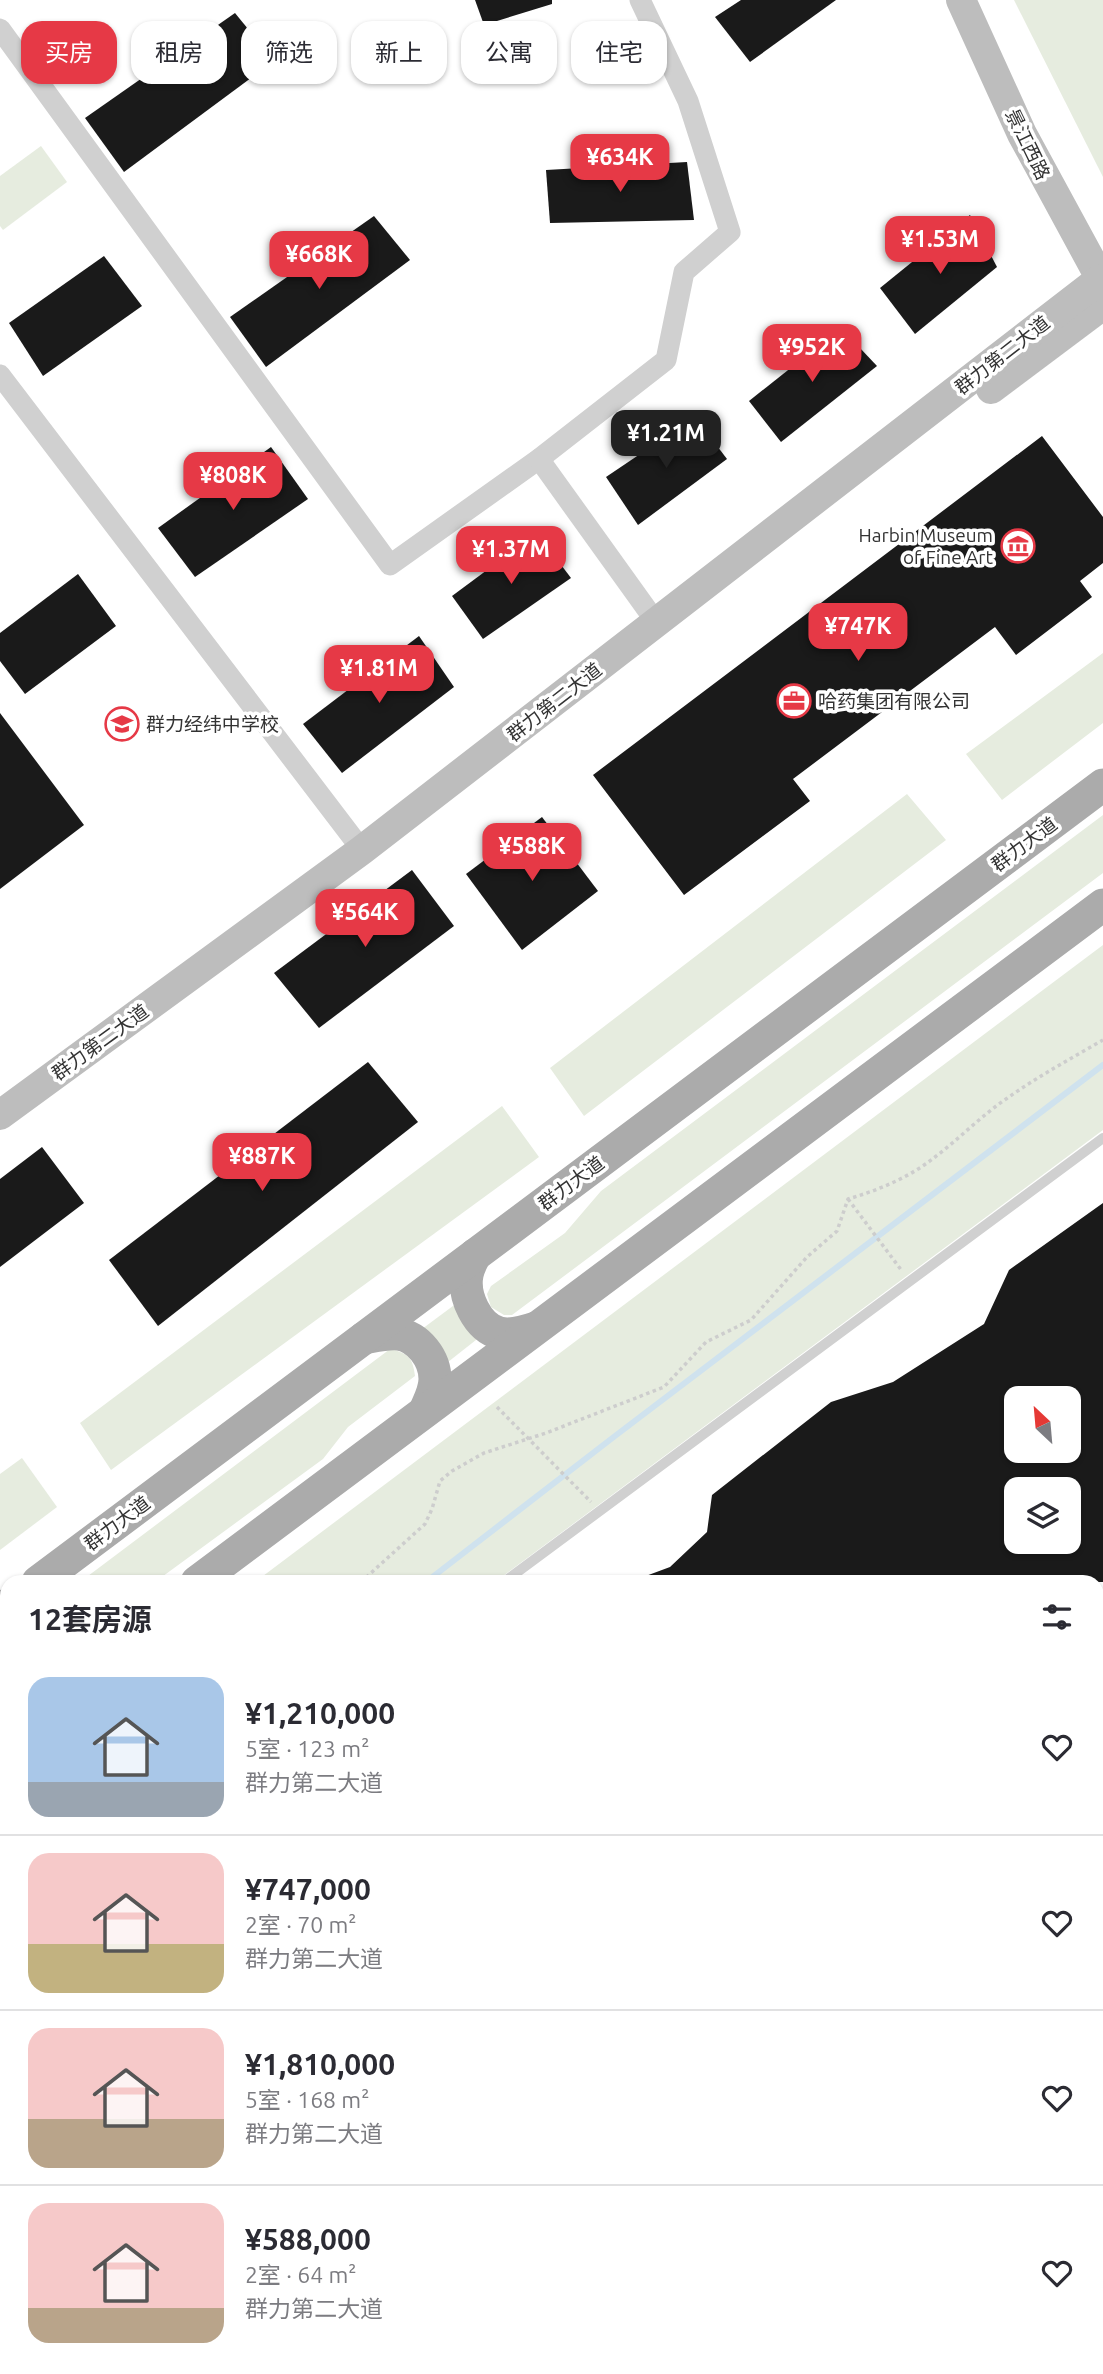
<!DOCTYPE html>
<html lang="zh">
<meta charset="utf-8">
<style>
:root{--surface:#fff;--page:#f7f7f7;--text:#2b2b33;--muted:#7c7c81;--line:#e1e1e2;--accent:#e63946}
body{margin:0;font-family:Ubuntu,"Noto Sans SC",sans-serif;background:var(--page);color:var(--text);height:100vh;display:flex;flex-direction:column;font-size:26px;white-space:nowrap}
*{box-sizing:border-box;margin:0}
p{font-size:23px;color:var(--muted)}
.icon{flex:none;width:38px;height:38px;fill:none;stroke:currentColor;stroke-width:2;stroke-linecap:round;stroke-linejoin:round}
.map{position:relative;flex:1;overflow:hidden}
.sheet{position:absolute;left:0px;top:1575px;width:1104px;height:800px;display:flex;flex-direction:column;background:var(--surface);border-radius:21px 21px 0 0;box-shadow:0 2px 5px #0004}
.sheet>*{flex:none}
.banner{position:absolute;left:21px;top:21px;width:700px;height:63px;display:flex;gap:14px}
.needle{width:46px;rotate:334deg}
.buttons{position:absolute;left:1004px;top:1386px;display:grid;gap:14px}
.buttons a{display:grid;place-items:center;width:77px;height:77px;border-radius:14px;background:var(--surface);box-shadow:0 2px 5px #0004;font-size:35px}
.price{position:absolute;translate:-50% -60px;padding:0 16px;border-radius:14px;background:var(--accent);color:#fff;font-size:23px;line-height:46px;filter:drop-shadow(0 2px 4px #0008)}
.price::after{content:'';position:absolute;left:50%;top:42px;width:21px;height:16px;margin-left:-10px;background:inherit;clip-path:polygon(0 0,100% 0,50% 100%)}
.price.current{background:#222;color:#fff}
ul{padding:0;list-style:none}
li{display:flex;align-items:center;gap:21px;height:175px;padding:0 28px}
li+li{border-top:2px solid var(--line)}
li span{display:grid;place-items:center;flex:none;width:196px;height:140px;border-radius:21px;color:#555}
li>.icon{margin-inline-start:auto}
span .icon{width:84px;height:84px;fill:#fffc;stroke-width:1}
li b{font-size:30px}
h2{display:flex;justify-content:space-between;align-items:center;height:84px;padding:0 28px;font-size:30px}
.pill{padding:0 24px;border-radius:21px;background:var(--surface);box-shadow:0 2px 5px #0004;font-size:24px;line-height:63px}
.pill.current{background:var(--accent);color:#fff}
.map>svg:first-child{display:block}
.green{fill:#e6ecdf}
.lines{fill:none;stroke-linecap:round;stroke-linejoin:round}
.stream{stroke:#cfe2ee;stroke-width:6}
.building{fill:#1a1a1a;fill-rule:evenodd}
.path{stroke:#cdcdcd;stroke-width:3.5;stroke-dasharray:3.5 3.5;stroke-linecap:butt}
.lane{stroke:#d0d0d0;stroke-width:10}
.street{stroke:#d0d0d0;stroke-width:21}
.secondary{stroke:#bdbdbd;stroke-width:30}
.primary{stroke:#ababab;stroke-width:33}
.labels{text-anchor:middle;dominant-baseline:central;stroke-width:7;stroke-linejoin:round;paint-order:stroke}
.street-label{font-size:19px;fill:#333;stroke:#fff}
.poi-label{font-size:19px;fill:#333;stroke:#fff;text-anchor:start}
</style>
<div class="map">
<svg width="1103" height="2374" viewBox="0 0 1103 2374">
<rect width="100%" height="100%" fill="#fff"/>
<g class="green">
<path d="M1014,0H1103V177Z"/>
<path d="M41,146L67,182L3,230L0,226V176Z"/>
<path d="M1103,653V723L1002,800L966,754Z"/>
<path d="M907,794L946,840L584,1116L550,1068Z"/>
<path d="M1103,815V873L512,1315H504L491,1307L487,1294L491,1286L565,1233L601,1191Z"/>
<path d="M1103,945V1130L495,1582H255Z"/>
<path d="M502,1106L539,1157L111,1470L80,1423Z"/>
<path d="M457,1303L481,1336L448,1362L422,1329Z"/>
<path d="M390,1349C408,1353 413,1358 415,1376L348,1427L323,1459L155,1582H80Z"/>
<path d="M22,1458L57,1507L0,1550V1474Z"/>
<path d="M7,1637V1691L0,1696V1642Z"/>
<path d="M7,1771V2143L0,2160V1777Z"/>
</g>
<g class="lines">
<g class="stream">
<path d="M426,1582L615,1436L1103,1065"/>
<path d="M0,1950L7,1943"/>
</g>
</g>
<g class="building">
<path d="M475,0H552V4L484,25Z"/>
<path d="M741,0H836L750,62L715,17Z"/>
<path d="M235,13L274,61L124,172L85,118Z"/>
<path d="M687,162L694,220L550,223L546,170Z"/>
<path d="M970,215L997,267L915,334L880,288Z"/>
<path d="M374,216L410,260L266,367L230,317Z"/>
<path d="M104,256L142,306L43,376L9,323Z"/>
<path d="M841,328L877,366L781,442L749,401Z"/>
<path d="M695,417L727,459L638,525L606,477Z"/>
<path d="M1042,436L1103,517V563L1080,581L1092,597L1016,655L995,627L793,779L810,801L684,895L593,775Z"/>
<path d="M271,447L308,499L195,577L158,528Z"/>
<path d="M537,533L571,578L483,639L452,596Z"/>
<path d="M78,574L116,626L25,694L0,661V633Z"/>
<path d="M419,636L454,687L342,773L303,724Z"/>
<path d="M0,713L84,825L0,889Z"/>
<path d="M542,817L598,891L522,950L466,874Z"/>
<path d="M412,870L454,926L319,1028L274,973Z"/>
<path d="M368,1062L418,1122L158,1326L109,1260Z"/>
<path d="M42,1147L84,1203L0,1267V1179Z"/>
<path d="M1103,1203V1582H635V1580L670,1567L707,1532L712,1495L831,1402L893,1382L984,1324L1009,1270ZM1017,1398H1069V1451H1017ZM1017,1489H1069V1542H1017Z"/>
</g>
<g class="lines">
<g class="path">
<path d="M848,1199L902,1271"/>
<path d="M497,1407L591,1502"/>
<path d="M361,1582L425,1524L432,1509L440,1481L452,1471L484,1453L546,1433L664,1387L706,1342L751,1320L807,1257L837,1231L848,1199C879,1190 910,1177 935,1157C959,1139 981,1116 1006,1099C1037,1077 1070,1059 1103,1040"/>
<path d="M0,1860L7,1843"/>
<path d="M0,1874L7,1877"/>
</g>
<g class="lane">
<path d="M504,1582L1103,1138"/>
<path d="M1097,1897L1103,1893"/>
<path d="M1097,2309L1103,2311"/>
<path d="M831,2374L894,2370L912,2374"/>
</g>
<g class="street">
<path d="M0,29L390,565L539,459L666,360L684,272L730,232L688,101L640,0"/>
<path d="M0,375L362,850"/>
<path d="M539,459L656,622"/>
<path d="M1097,1722L1103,1717"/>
<path d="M228,2374L236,2368"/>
</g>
<g class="secondary">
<path d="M961,0L1022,134L1103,283"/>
<path d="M991,389L1103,305"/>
<path d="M0,1115L362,850L1100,279"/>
<path d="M0,2277L7,2283"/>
<path d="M0,2314L7,2320"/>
<path d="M61,2368L69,2374"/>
<path d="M103,2368L110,2374"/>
</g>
<g class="primary">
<path d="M475,1255C472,1261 468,1268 467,1275C463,1296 477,1327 499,1333C511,1336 524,1332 536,1328"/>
<path d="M364,1338C375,1336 387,1333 398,1334C419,1337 435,1359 435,1379C435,1391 429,1401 425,1411"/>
<path d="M38,1582L1103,785"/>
<path d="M197,1582L1103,905"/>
<path d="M0,1610L7,1605"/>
<path d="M0,1726L7,1721"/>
</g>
</g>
<defs>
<symbol id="museum-ring" viewBox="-11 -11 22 22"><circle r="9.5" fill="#fff" stroke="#e63946" stroke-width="1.5"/><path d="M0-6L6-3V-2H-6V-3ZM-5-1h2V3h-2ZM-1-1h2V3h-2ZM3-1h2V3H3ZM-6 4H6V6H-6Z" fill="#e63946"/></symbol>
<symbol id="office-ring" viewBox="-11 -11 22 22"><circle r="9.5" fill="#fff" stroke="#e63946" stroke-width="1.5"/><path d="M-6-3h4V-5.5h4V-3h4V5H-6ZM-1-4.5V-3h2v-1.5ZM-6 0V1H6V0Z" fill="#e63946"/></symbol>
<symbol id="school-ring" viewBox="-11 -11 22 22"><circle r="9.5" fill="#fff" stroke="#e63946" stroke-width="1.5"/><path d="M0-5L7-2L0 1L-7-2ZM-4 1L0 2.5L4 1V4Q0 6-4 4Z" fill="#e63946"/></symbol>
</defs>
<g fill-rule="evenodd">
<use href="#museum-ring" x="999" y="527" width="38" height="38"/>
<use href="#office-ring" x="775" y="682" width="38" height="38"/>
<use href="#school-ring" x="103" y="705" width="38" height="38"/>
</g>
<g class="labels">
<g class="street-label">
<text transform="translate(1028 144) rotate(64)">景江西路</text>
<text transform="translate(1002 355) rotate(-38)">群力第二大道</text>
<text transform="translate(554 702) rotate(-38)">群力第二大道</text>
<text transform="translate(1024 844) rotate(-37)">群力大道</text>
<text transform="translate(100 1042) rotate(-36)">群力第二大道</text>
<text transform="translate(571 1183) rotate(-37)">群力大道</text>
<text transform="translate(117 1523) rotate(-37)">群力大道</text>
</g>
<g class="poi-label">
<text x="993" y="535" text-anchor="end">Harbin Museum<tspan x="993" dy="22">of Fine Art</tspan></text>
<text x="818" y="701">哈药集团有限公司</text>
<text x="146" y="724">群力经纬中学校</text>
</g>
</g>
</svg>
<div class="buttons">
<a><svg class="needle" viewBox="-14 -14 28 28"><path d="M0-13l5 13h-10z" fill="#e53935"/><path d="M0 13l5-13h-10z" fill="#7c7c81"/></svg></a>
<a><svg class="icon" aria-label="layers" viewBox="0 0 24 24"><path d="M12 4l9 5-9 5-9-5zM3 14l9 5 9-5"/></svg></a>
</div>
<b class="price" style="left:620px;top:194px">¥634K</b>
<b class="price" style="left:940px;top:276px">¥1.53M</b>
<b class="price" style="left:319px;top:291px">¥668K</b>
<b class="price" style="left:812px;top:384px">¥952K</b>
<b class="price current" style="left:666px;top:470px">¥1.21M</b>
<b class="price" style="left:233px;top:512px">¥808K</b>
<b class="price" style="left:511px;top:586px">¥1.37M</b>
<b class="price" style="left:858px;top:663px">¥747K</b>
<b class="price" style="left:379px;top:705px">¥1.81M</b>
<b class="price" style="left:532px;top:883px">¥588K</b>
<b class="price" style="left:365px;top:949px">¥564K</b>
<b class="price" style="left:262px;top:1193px">¥887K</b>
<div class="banner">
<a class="pill current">买房</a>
<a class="pill">租房</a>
<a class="pill">筛选</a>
<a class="pill">新上</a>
<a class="pill">公寓</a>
<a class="pill">住宅</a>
</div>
<section class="sheet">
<h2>12套房源<svg class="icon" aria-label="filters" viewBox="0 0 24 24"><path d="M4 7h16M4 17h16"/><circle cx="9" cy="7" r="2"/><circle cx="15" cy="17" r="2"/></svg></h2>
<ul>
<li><span style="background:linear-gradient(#a9c7e8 75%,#9aa5b1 0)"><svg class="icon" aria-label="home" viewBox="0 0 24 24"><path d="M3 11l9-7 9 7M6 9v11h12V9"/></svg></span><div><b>¥1,210,000</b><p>5室 · 123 m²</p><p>群力第二大道</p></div><svg class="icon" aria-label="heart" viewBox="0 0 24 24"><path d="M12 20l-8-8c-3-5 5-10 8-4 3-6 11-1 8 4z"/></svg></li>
<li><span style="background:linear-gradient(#f6c9c9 65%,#c2b280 0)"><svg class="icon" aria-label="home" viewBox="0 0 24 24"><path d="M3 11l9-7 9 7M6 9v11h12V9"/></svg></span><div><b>¥747,000</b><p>2室 · 70 m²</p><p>群力第二大道</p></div><svg class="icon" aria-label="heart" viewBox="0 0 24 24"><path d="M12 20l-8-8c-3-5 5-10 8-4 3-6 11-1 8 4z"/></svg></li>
<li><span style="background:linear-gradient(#f6c9c9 65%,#b9a48a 0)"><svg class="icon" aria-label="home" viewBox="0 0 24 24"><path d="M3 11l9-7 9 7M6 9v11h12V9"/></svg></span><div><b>¥1,810,000</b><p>5室 · 168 m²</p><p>群力第二大道</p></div><svg class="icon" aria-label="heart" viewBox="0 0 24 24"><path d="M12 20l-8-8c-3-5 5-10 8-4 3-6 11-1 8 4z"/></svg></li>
<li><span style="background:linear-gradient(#f6c9c9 75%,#b9a48a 0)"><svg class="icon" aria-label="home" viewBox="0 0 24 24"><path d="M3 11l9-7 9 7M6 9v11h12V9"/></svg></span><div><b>¥588,000</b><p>2室 · 64 m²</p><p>群力第二大道</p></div><svg class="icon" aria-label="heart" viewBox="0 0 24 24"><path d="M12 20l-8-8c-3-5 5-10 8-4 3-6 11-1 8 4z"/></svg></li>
</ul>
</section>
</div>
